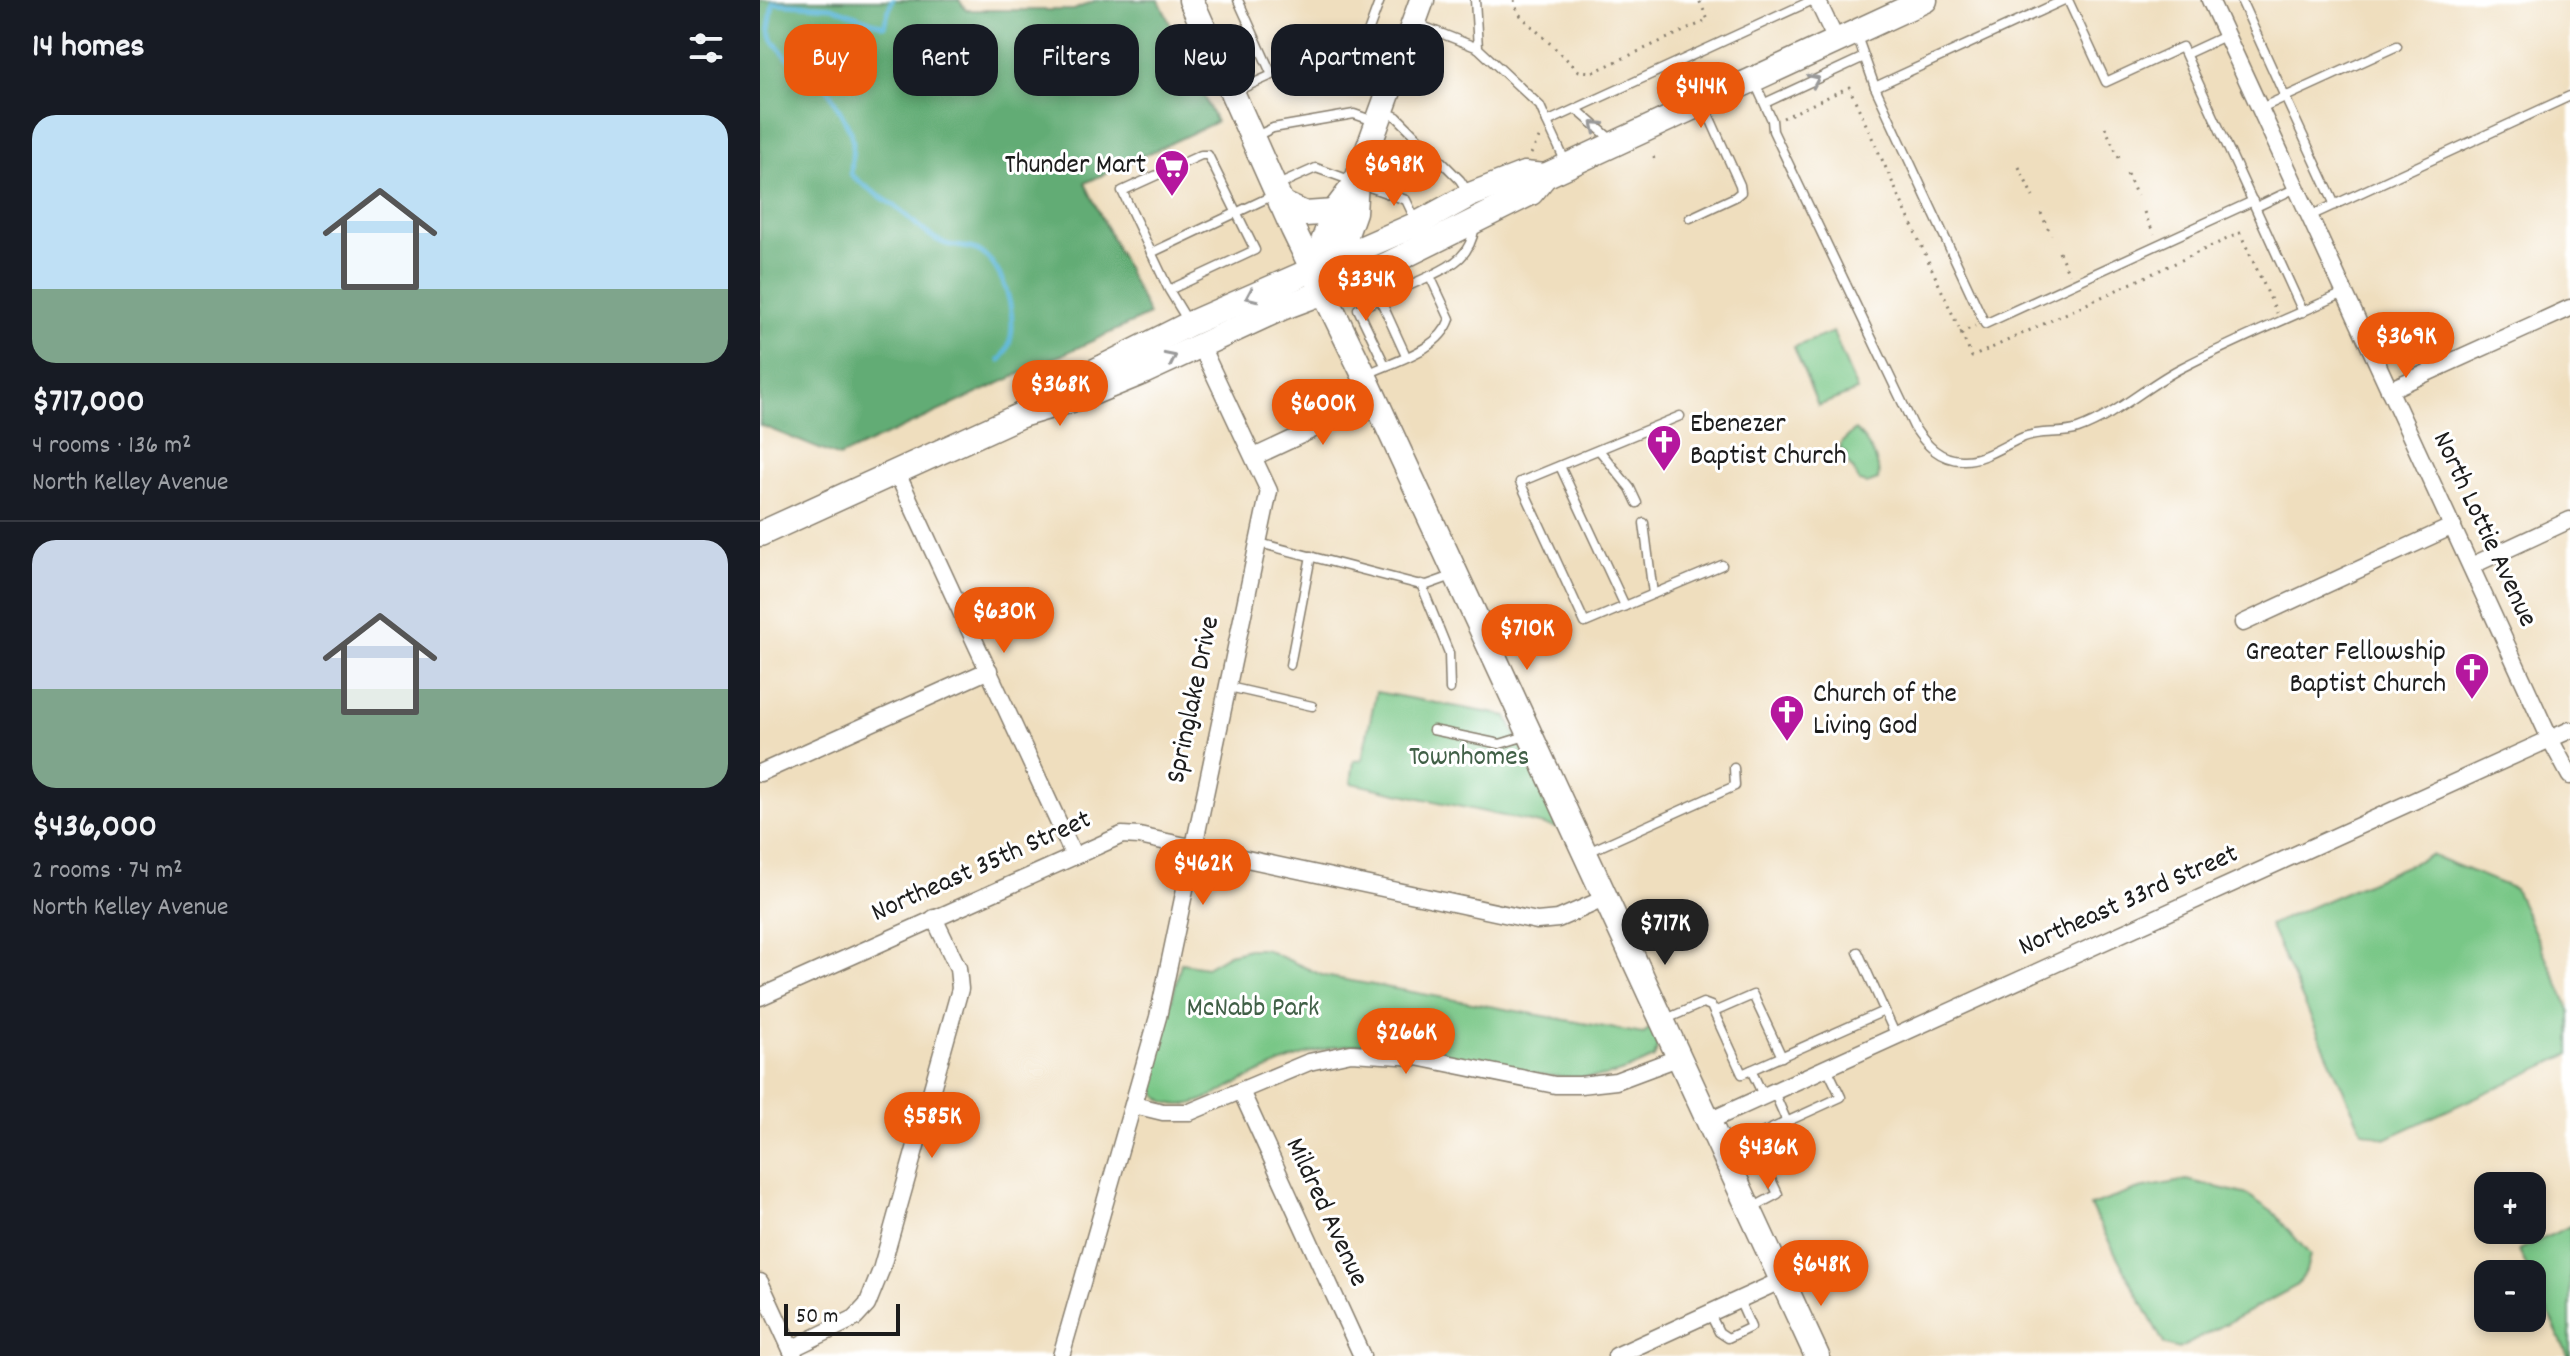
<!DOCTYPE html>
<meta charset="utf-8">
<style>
:root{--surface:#171b24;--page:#20242c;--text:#f1f3f6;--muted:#9ea1a6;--line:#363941;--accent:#ea580c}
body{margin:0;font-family:Dekko,sans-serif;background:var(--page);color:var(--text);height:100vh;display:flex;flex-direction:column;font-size:30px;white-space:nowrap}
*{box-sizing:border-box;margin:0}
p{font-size:26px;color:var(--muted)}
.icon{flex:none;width:44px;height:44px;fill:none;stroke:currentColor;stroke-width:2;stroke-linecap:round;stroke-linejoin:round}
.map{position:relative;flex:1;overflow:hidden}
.panel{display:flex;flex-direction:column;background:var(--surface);width:760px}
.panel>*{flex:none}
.guide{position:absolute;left:24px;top:24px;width:760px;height:72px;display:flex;gap:16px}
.fabs{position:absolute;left:1714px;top:1172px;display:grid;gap:16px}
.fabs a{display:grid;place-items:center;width:72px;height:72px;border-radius:16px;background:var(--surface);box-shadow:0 4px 12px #0003;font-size:40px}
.scale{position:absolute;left:24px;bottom:20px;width:116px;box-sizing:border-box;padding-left:8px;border:4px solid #1c1c1c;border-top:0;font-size:22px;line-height:28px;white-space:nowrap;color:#1c1c1c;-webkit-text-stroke:6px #fff;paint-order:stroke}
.price{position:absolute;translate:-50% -68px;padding:0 18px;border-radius:28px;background:var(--accent);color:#fff;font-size:26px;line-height:52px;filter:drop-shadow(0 2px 4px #0008)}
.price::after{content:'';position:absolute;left:50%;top:48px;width:24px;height:18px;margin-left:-12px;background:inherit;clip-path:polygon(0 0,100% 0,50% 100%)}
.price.current{background:#222;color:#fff}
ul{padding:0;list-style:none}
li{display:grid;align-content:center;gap:16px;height:424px;padding:0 32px}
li+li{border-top:2px solid var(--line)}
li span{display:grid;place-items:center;height:248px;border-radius:24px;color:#555}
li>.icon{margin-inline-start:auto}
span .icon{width:144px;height:144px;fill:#fffc;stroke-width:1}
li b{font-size:34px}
h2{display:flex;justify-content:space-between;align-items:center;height:96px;padding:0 32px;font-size:34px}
.tag{padding:0 28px;border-radius:24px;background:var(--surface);box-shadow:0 4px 12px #0003;font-size:28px;line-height:72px}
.tag.current{background:var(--accent);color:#fff}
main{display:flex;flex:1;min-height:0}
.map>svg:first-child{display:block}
.green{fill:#79c787;stroke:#4a7252;stroke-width:2}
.forest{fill:#62ac74;stroke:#3f6448;stroke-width:2}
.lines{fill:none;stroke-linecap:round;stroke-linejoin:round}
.stream{stroke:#57b4d5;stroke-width:5}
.lane-casing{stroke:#867d6d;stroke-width:11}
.street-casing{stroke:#867d6d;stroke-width:19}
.secondary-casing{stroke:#867d6d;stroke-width:27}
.path{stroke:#867d6d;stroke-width:3;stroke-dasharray:2 6;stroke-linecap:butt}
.lane{stroke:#fff;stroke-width:8}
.street{stroke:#fff;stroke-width:16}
.secondary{stroke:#fff;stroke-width:24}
.oneway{stroke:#999}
.labels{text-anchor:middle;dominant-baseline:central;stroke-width:6;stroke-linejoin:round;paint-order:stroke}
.poi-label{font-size:28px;fill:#1c1c1c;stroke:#fff;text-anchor:end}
.street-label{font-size:28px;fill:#1c1c1c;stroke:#fff}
.park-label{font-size:28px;fill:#416047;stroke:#fff}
</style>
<main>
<section class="panel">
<h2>14 homes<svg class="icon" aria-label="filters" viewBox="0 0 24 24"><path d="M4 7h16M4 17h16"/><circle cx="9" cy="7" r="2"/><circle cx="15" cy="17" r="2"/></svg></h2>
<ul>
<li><span style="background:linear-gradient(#bfe0f5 70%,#7fa58c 0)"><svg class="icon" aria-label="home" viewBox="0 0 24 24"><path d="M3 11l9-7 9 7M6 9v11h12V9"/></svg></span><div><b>$717,000</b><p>4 rooms · 136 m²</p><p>North Kelley Avenue</p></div></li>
<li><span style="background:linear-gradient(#c9d6e8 60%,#7fa58c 0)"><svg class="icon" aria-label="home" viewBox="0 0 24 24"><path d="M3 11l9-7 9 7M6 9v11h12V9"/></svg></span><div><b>$436,000</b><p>2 rooms · 74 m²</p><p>North Kelley Avenue</p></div></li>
</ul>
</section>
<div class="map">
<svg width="1810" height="1356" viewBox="0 0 1810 1356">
<rect width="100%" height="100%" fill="#fff"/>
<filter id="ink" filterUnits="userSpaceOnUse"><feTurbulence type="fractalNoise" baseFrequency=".0125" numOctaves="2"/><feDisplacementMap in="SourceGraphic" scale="16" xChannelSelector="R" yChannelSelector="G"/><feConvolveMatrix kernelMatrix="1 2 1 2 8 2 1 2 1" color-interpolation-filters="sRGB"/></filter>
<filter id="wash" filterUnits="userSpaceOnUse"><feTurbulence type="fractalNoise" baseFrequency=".006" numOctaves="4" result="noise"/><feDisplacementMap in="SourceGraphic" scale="32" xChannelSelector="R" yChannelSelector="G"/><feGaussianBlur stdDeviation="1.8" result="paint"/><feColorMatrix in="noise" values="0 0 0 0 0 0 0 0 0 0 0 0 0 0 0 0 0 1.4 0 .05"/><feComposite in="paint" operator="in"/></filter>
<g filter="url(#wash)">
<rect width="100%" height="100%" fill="#efdebe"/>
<g class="green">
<path d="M1073,332L1097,391L1058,406L1034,347Z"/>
<path d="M1095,430C1107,440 1122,464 1118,480L1107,484L1099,482L1093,469L1086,462L1087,454L1080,449L1081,443Z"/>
<path d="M616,692L747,716L798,828L591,783L594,761L602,760Z"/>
<path d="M1671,855L1755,889L1810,1010V1054L1625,1139L1602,1131L1509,925Z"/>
<path d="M489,949H504L564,976L883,1034L891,1027L896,1039L897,1049L894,1058C875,1066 856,1076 836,1077C748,1084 660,1029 569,1048C537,1055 508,1069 478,1083C461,1091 441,1105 421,1105C405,1105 394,1097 391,1081L421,963L446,967L469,954Z"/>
<path d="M1427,1180L1488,1195L1514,1213L1550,1255L1546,1271L1538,1285L1419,1349L1404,1344L1330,1206L1379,1189Z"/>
<path d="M1810,1226V1356H1808L1759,1250Z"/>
</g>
<path class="forest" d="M0,0H199L206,10H314L336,0H399L456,122L325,183L389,315L79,457L0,425Z"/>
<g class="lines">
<path class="stream" d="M132,0L124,26L72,7L13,3L9,29L12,39L25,55L68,89L90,130L93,143L91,174C104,187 120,196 136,207C152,219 167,237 186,244C198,248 211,245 222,253C249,273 264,336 240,360"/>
</g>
</g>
<g filter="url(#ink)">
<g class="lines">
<defs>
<g id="lane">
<path d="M478,0L512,75"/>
<path d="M715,0L718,48L780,106L787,122L1053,0"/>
<path d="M1308,0L1346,82L1422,47L1543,312"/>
<path d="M1481,0L1525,97L1501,108"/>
<path d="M655,23L718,48"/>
<path d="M1097,36L1115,87L1225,324L1493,201"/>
<path d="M606,38L620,0"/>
<path d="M1426,54L1467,35"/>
<path d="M995,83L1012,120L1013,131L1154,427C1166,445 1180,460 1202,460C1224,461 1245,444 1264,437C1281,430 1301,435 1318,429C1357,415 1387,385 1423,367C1476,340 1531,317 1584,293"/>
<path d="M1115,87L1304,0"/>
<path d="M476,91L600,36L640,49"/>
<path d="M1005,103L1104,57"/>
<path d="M816,109L852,140"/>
<path d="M626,112L637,117L700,180L709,194"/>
<path d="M787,122L807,165"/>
<path d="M496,136L513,128L594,114L614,121"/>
<path d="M518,185L556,168L646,200L657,223"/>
<path d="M1575,205L1525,97L1637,46"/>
<path d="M1496,207L1536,188"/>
<path d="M1550,216L1810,96"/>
<path d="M930,218L975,197L981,192L980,185L945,107"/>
<path d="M391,253L516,194"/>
<path d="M629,265L640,290"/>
<path d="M670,276C695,264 710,256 715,226"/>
<path d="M409,290L495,250L448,155H441L362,191L409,290L429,323"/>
<path d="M620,299L646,356"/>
<path d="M605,375C634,361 679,351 690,319L670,276L598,309L625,365"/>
<path d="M920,416L760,482L825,623L962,565"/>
<path d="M839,450L870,488L877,503"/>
<path d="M800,466L865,606"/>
<path d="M884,523L893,594"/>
<path d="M499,543L657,584L667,585L695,575"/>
<path d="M661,584L689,653L690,689"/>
<path d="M530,665L551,556"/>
<path d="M469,687L552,706"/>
<path d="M673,730L740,744L769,735"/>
<path d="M826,853L975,786L974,768"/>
<path d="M1098,952L1136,1036"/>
<path d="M954,1012L993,995L1022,1057"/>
<path d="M904,1020L943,1003L951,1006L982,1074L1124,1011"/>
<path d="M991,1070L1004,1097"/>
<path d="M1014,1092L1027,1122"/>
<path d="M990,1209L1018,1194L991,1138L1081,1097L1067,1068"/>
<path d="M950,1314L959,1332L968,1338L991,1327L979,1300"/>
</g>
<g id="street">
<path d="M1057,0L1076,40"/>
<path d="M1450,0L1790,739L1810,776"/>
<path d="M1629,390L1810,308"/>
<path d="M494,457L616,400"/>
<path d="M136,471L314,856"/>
<path d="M1711,566L1810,520"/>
<path d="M1483,623L1693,526"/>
<path d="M0,773L229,670"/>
<path d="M0,997L362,835L379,836L777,921L798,919L846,898"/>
<path d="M481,1091L602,1356"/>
<path d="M374,1105L403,1112H430L549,1062L591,1053L657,1057L795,1085H820L856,1081L920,1057"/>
<path d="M949,1121L1810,730"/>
<path d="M0,1282L34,1356"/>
<path d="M31,1349L95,1318L107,1305L121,1270L200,989L198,968L174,918"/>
<path d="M301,1356L398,1017L509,491L440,344"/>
<path d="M856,1356L1022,1280"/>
</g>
<g id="secondary">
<path d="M431,0L533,229L604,375L1057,1356"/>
<path d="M521,203L545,214L574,212"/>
<path d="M574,268L594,212L596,182L662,0"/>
<path d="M553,269L574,212L596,183"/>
<path d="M261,415L325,396L381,373L524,307L564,292L628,264L771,193L785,176L1165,0"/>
<path d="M0,534L261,415L317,380L429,324L657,224L710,195L764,174L785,176"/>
</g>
</defs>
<use href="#lane" class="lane-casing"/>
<use href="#street" class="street-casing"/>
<use href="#secondary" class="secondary-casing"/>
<g class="path">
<path d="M754,0L758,13L819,71L833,72L948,20L939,0"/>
<path d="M1023,118L1089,87L1212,357L1480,233L1517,313"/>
<path d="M1345,127L1359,158"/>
<path d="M771,154L780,136"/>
<path d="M893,158L899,155"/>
<path d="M1259,167L1273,197"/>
<path d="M1367,174L1377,196"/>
<path d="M1384,212L1394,234"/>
<path d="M1281,213L1291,235"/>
<path d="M1299,252L1309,274"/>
<path d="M1200,333L1215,326"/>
</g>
<use href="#lane" class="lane"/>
<use href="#street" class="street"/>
<use href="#secondary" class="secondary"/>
</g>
<defs><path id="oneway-chevron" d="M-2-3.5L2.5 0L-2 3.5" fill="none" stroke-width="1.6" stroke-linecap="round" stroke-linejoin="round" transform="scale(2)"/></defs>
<g class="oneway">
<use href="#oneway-chevron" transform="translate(1054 80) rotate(-25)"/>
<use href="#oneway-chevron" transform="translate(836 126) rotate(-139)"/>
<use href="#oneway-chevron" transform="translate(491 296) rotate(156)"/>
<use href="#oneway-chevron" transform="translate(411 358) rotate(-26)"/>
</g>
</g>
<defs>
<symbol id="supermarket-pin" viewBox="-11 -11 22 30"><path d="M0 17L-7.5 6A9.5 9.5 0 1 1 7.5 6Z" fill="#b5179e" stroke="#fff"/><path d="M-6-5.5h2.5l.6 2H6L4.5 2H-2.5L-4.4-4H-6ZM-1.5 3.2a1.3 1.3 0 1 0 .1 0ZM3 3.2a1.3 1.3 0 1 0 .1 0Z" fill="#fff"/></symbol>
<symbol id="church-pin" viewBox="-11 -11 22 30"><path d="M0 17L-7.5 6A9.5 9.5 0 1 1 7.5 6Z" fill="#b5179e" stroke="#fff"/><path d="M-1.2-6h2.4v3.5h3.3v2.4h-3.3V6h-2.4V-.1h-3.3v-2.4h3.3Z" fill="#fff"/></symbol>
</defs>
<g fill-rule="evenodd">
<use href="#supermarket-pin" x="392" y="147" width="40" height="54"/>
<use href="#church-pin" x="884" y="422" width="40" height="54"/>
<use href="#church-pin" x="1692" y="650" width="40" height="54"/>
<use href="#church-pin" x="1007" y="692" width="40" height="54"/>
</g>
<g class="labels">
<g class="poi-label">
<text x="386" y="167">Thunder Mart</text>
<text x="930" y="426" text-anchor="start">Ebenezer<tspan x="930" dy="32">Baptist Church</tspan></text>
<text x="1686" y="654">Greater Fellowship<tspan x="1686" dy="32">Baptist Church</tspan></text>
<text x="1053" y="696" text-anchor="start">Church of the<tspan x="1053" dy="32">Living God</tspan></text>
</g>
<g class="street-label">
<text transform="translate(1723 530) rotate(65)">North Lottie Avenue</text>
<text transform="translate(435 700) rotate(-78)">Springlake Drive</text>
<text transform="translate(222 868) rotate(-24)">Northeast 35th Street</text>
<text transform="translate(1369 902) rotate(-24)">Northeast 33rd Street</text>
<text transform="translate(565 1213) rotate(65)">Mildred Avenue</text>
</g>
<g class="park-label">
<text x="709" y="759">Townhomes</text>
<text x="493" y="1010">McNabb Park</text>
</g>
</g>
</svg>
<div class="fabs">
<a>+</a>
<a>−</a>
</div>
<div class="scale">50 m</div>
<b class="price" style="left:941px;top:130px">$414K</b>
<b class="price" style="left:634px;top:208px">$698K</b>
<b class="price" style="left:606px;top:323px">$334K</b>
<b class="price" style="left:1646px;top:380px">$369K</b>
<b class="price" style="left:300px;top:428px">$368K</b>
<b class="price" style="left:563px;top:447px">$600K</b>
<b class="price" style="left:244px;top:655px">$630K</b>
<b class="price" style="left:767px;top:672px">$710K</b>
<b class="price" style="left:443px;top:907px">$462K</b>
<b class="price current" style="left:905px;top:967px">$717K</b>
<b class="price" style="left:646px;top:1076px">$266K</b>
<b class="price" style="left:172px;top:1160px">$585K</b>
<b class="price" style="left:1008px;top:1191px">$436K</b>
<b class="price" style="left:1061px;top:1308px">$648K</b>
<div class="guide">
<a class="tag current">Buy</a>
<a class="tag">Rent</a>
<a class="tag">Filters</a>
<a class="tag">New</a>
<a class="tag">Apartment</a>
</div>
</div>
</main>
